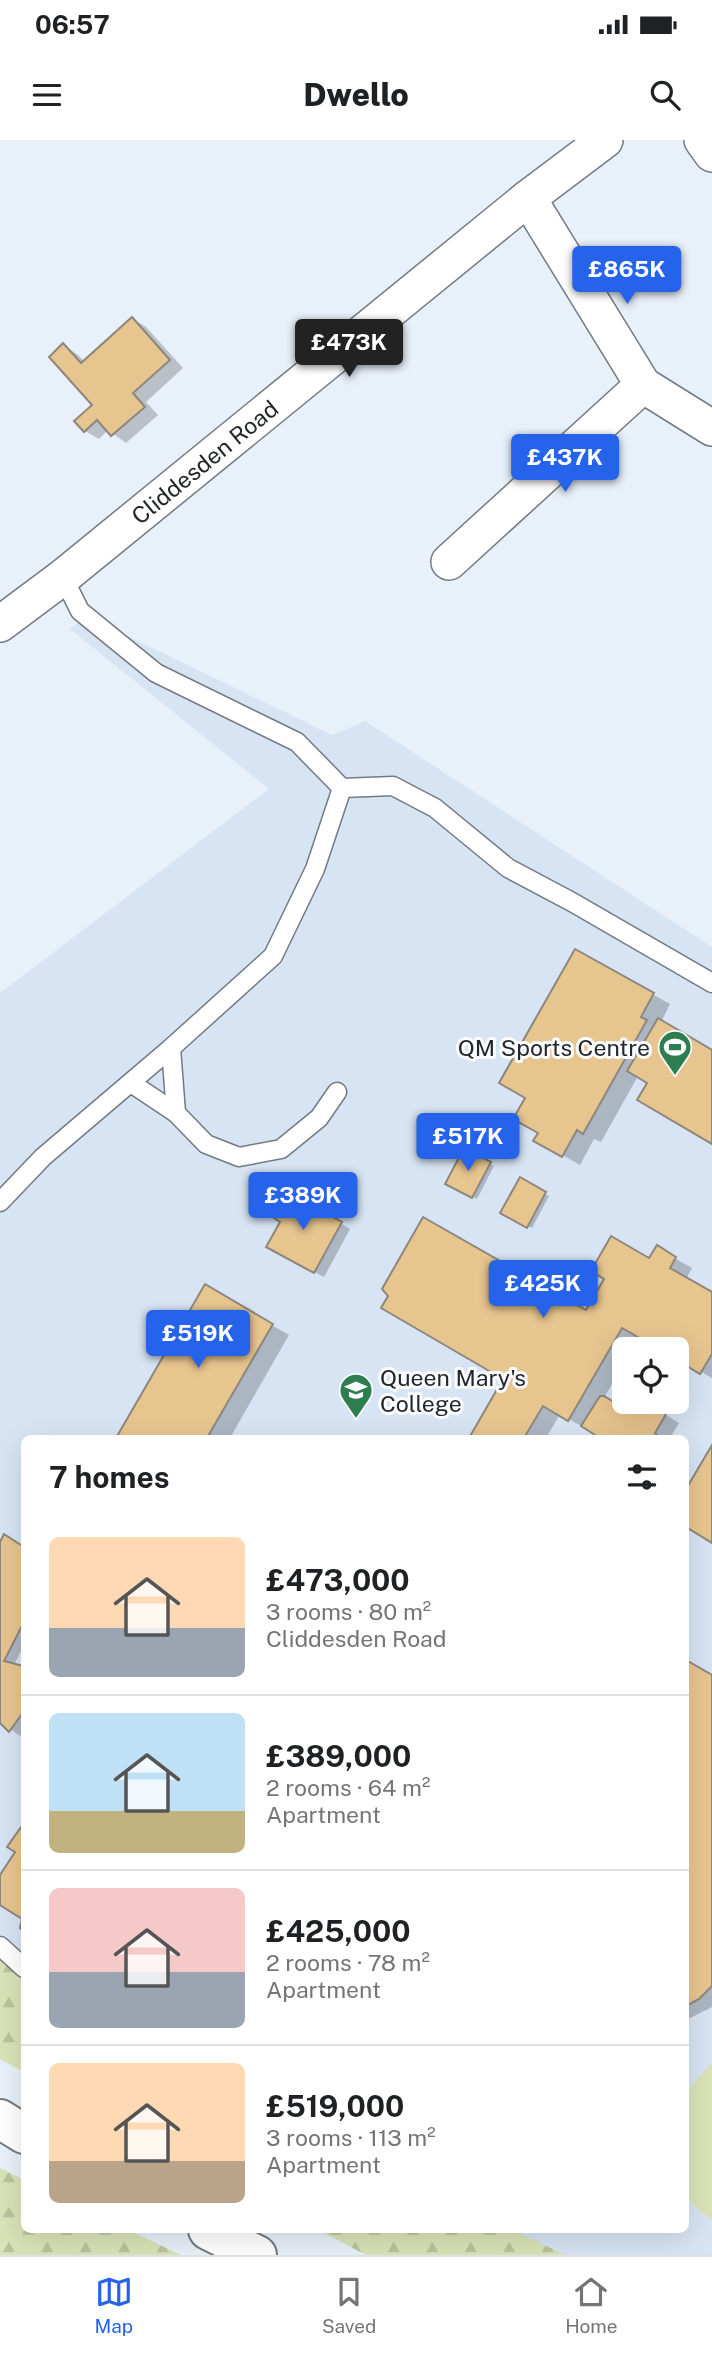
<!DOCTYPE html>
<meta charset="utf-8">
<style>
:root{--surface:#fff;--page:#f2f2f2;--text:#202124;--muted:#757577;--line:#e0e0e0;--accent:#2563eb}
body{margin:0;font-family:"Public Sans",sans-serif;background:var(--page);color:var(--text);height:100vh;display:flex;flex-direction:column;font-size:26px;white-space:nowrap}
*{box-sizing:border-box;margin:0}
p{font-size:23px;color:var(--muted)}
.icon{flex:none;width:38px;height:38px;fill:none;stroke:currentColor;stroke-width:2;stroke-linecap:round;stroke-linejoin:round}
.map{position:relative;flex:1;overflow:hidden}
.drawer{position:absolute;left:21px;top:1295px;width:668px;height:798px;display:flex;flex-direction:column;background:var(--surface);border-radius:10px;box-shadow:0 7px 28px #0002}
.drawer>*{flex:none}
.controls{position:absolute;left:612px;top:1197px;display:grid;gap:14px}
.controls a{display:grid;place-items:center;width:77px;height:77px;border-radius:10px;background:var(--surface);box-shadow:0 7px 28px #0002;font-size:35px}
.price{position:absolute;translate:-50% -60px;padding:0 16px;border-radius:7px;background:var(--accent);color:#fff;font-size:23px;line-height:46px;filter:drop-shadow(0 2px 4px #0008)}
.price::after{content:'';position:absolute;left:50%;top:42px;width:21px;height:16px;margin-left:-10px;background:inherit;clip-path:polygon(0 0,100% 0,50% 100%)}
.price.active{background:#222;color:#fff}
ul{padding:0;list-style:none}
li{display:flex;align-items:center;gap:21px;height:175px;padding:0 28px}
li+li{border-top:2px solid var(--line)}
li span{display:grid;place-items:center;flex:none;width:196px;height:140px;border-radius:10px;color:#555}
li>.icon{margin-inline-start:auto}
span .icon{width:84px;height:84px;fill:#fffc;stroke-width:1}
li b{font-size:30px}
h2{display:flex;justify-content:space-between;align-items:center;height:84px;padding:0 28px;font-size:30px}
.status{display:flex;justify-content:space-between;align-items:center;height:49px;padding:0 35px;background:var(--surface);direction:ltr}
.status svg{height:19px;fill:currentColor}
header{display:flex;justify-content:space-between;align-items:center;height:91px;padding:0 28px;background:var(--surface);font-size:32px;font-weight:800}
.menu{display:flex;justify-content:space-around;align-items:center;height:98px;border-top:2px solid var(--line);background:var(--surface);font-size:19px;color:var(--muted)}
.menu a{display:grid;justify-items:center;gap:4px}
.menu .active{color:var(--accent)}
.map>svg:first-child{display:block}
.built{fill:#d7e4f3;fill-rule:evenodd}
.forest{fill:url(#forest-firs)}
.pitch{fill:#d9e3b7}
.shadow{fill:#0003}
.building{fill:#e7c58f;stroke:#8d877e;stroke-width:2}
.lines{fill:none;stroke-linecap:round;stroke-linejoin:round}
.service-casing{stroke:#737a82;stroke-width:21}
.minor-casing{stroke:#737a82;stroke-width:38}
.primary-casing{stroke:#737a82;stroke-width:42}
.service{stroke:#fff;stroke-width:18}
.minor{stroke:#fff;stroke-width:35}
.primary{stroke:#fff;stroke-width:38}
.labels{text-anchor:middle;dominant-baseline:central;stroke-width:6;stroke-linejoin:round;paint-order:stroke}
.street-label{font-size:23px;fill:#24272a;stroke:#fbfcfe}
.poi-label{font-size:23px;fill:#24272a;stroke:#fbfcfe;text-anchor:end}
</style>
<div class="status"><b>06:57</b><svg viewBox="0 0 49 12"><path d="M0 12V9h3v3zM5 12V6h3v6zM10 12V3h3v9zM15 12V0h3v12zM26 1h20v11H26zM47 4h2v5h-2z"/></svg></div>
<header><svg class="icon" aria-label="menu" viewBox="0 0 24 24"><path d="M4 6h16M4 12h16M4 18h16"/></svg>Dwello<svg class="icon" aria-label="search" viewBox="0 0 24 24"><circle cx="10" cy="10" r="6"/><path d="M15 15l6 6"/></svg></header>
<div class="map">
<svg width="712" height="2115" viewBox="0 0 712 2115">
<defs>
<pattern id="forest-firs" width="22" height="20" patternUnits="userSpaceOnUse" patternTransform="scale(1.75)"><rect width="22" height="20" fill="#d9e3b7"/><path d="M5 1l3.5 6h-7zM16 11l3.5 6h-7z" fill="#bac39e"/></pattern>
</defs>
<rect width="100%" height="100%" fill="#e8f0f9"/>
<path class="built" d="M86,476L332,595L365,581L712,807V2115H442L393,2090H686V1298H24V1895L0,1882V853L269,649L70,489ZM625,1209H677V1262H625Z"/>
<g class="forest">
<path d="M0,1816L24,1840V1932L0,1919Z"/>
<path d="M0,2028L24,2040V2090H128L181,2115H0Z"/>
<path d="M318,2090H513L565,2115H366Z"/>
</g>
<path class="pitch" d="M712,1923V2081L686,2058V1952Z"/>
<g class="shadow">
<path d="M133,179L146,187L183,228L146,262L158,275L126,303L108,290L99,299L85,291L94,265L64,206L77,214L85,222Z"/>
<path d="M576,811L670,864L661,882L712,912V1001L650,942L638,936L601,1002L594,999L580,1025L536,1000L540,992L527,957Z"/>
<path d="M465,1010L494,1026L477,1059L447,1043Z"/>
<path d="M520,1040L549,1056L532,1088L502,1072Z"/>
<path d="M311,1057L328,1067L324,1074L350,1089L324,1137L268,1107Z"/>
<path d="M657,1108L692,1128L686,1139L712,1154V1238L677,1218V1209H662L639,1196L632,1209H625V1221L604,1258L619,1267L625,1262H645L679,1283L670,1298H595L597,1295L560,1274L546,1298H471L505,1239L650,1121Z"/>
<path d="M205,1147L289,1195L230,1298H118Z"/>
<path d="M4,1397L24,1409V1505L14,1525L24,1528V1589L20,1596L0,1581V1405Z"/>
<path d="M686,1522L712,1537V1867L686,1880Z"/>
<path d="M24,1685V1789L22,1787L23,1778L0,1763V1739L17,1711Z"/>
</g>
<g class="building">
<path d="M132,177L170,220L133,253L145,267L111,296L97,280L84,292L74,281L92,265L49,217L63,203L81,223Z"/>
<path d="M575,809L654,853L641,877L647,880L583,994L577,990L562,1017L533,1001L538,993L513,979L525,958L499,943Z"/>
<path d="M658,878L712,910V1004L637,960L647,943L627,931Z"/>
<path d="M464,1008L491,1022L472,1058L445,1044Z"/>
<path d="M520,1037L546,1052L527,1088L500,1073Z"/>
<path d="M312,1055L320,1060L315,1067L342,1082L314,1133L266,1107L280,1082L274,1078L279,1068L289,1060Z"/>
<path d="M423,1077L586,1170L604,1139L591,1131L611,1096L649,1118L657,1105L676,1117L670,1128L712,1152V1214L700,1234L677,1220V1209H659L622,1188L568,1281L543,1266L524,1298H469L503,1239L381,1168L388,1156L382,1149Z"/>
<path d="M205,1144L273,1184L207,1298H116Z"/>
<path d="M600,1256H604L619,1265L625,1256V1262H647L666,1274L655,1293L660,1298H593L595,1295L581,1286Z"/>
<path d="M712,1305V1403L686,1387V1349Z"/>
<path d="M4,1394L24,1407V1482L4,1521L24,1526V1571L9,1592L0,1583V1402Z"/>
<path d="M686,1520L712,1535V1846L699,1859L686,1866Z"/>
<path d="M24,1683V1791L20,1788L22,1779L0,1765V1735L15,1712L7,1707Z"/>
</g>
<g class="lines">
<defs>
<g id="service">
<path d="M63,437L80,471L156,533L297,602L342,648L393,646L435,668L508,728L572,762L712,843"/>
<path d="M171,908L176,973"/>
<path d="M131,943L176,973L206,1004L239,1017L281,1009L319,978L337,952"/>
<path d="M0,1062L43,1017L171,908L273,816L315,729L342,648"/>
<path d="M0,1806L24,1828"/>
</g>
<g id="minor">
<path d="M702,0L712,14"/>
<path d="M528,58L643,245L712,288"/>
<path d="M449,422L643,245"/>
<path id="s1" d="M0,484L63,437L528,58L605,0"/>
</g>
<g id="primary">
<path d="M0,1979L24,1994"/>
<path d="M208,2090L257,2115"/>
</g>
</defs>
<use href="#service" class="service-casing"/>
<use href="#minor" class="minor-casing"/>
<use href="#primary" class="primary-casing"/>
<use href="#service" class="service"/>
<use href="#minor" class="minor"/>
<use href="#primary" class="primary"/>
</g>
<defs>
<symbol id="stadium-pin" viewBox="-11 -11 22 30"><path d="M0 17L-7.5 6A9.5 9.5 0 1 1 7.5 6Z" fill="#2d7f50" stroke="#fbfcfe"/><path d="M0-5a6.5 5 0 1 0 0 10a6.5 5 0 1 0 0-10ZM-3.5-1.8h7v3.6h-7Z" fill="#fff"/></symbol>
<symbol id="university-pin" viewBox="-11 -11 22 30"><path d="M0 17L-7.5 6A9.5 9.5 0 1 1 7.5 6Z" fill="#2d7f50" stroke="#fbfcfe"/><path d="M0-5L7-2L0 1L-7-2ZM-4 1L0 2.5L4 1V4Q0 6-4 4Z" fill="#fff"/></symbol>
</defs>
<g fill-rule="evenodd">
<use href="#stadium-pin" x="656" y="888" width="38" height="52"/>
<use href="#university-pin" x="337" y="1231" width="38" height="52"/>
</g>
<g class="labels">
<g class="street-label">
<text stroke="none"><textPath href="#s1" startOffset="261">Cliddesden Road</textPath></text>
</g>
<g class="poi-label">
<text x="650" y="907">QM Sports Centre</text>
<text x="380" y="1237" text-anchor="start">Queen Mary's<tspan x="380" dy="26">College</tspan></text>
</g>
</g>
</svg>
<div class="controls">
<a><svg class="icon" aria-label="locate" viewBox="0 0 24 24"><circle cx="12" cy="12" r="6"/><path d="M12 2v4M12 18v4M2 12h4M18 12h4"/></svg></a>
</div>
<b class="price" style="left:627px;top:166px">£865K</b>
<b class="price active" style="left:349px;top:239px">£473K</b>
<b class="price" style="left:565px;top:354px">£437K</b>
<b class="price" style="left:468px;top:1033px">£517K</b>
<b class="price" style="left:303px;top:1092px">£389K</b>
<b class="price" style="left:543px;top:1180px">£425K</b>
<b class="price" style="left:198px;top:1230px">£519K</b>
<section class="drawer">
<h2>7 homes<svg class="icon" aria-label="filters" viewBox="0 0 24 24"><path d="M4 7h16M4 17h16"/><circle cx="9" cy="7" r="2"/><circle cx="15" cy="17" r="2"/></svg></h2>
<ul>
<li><span style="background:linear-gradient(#ffd9b3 65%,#9aa5b1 0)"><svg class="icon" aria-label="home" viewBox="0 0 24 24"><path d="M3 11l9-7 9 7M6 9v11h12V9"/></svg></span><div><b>£473,000</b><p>3 rooms · 80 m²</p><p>Cliddesden Road</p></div></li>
<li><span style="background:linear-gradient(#bfe0f5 70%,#c2b280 0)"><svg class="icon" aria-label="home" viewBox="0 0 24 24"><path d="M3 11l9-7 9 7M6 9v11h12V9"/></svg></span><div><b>£389,000</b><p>2 rooms · 64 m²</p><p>Apartment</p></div></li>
<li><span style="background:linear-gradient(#f6c9c9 60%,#9aa5b1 0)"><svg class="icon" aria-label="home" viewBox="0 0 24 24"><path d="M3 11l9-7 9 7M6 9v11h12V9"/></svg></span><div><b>£425,000</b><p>2 rooms · 78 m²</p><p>Apartment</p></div></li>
<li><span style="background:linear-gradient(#ffd9b3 70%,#b9a48a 0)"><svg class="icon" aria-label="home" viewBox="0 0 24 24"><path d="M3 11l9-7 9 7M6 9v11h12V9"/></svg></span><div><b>£519,000</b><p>3 rooms · 113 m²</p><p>Apartment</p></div></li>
</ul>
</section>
</div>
<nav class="menu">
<a class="active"><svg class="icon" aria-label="map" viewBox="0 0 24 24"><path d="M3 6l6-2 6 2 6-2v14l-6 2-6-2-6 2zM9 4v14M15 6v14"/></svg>Map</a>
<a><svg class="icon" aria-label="saved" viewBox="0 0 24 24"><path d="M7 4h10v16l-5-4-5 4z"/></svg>Saved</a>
<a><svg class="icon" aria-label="home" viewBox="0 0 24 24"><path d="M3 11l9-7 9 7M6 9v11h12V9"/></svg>Home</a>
</nav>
